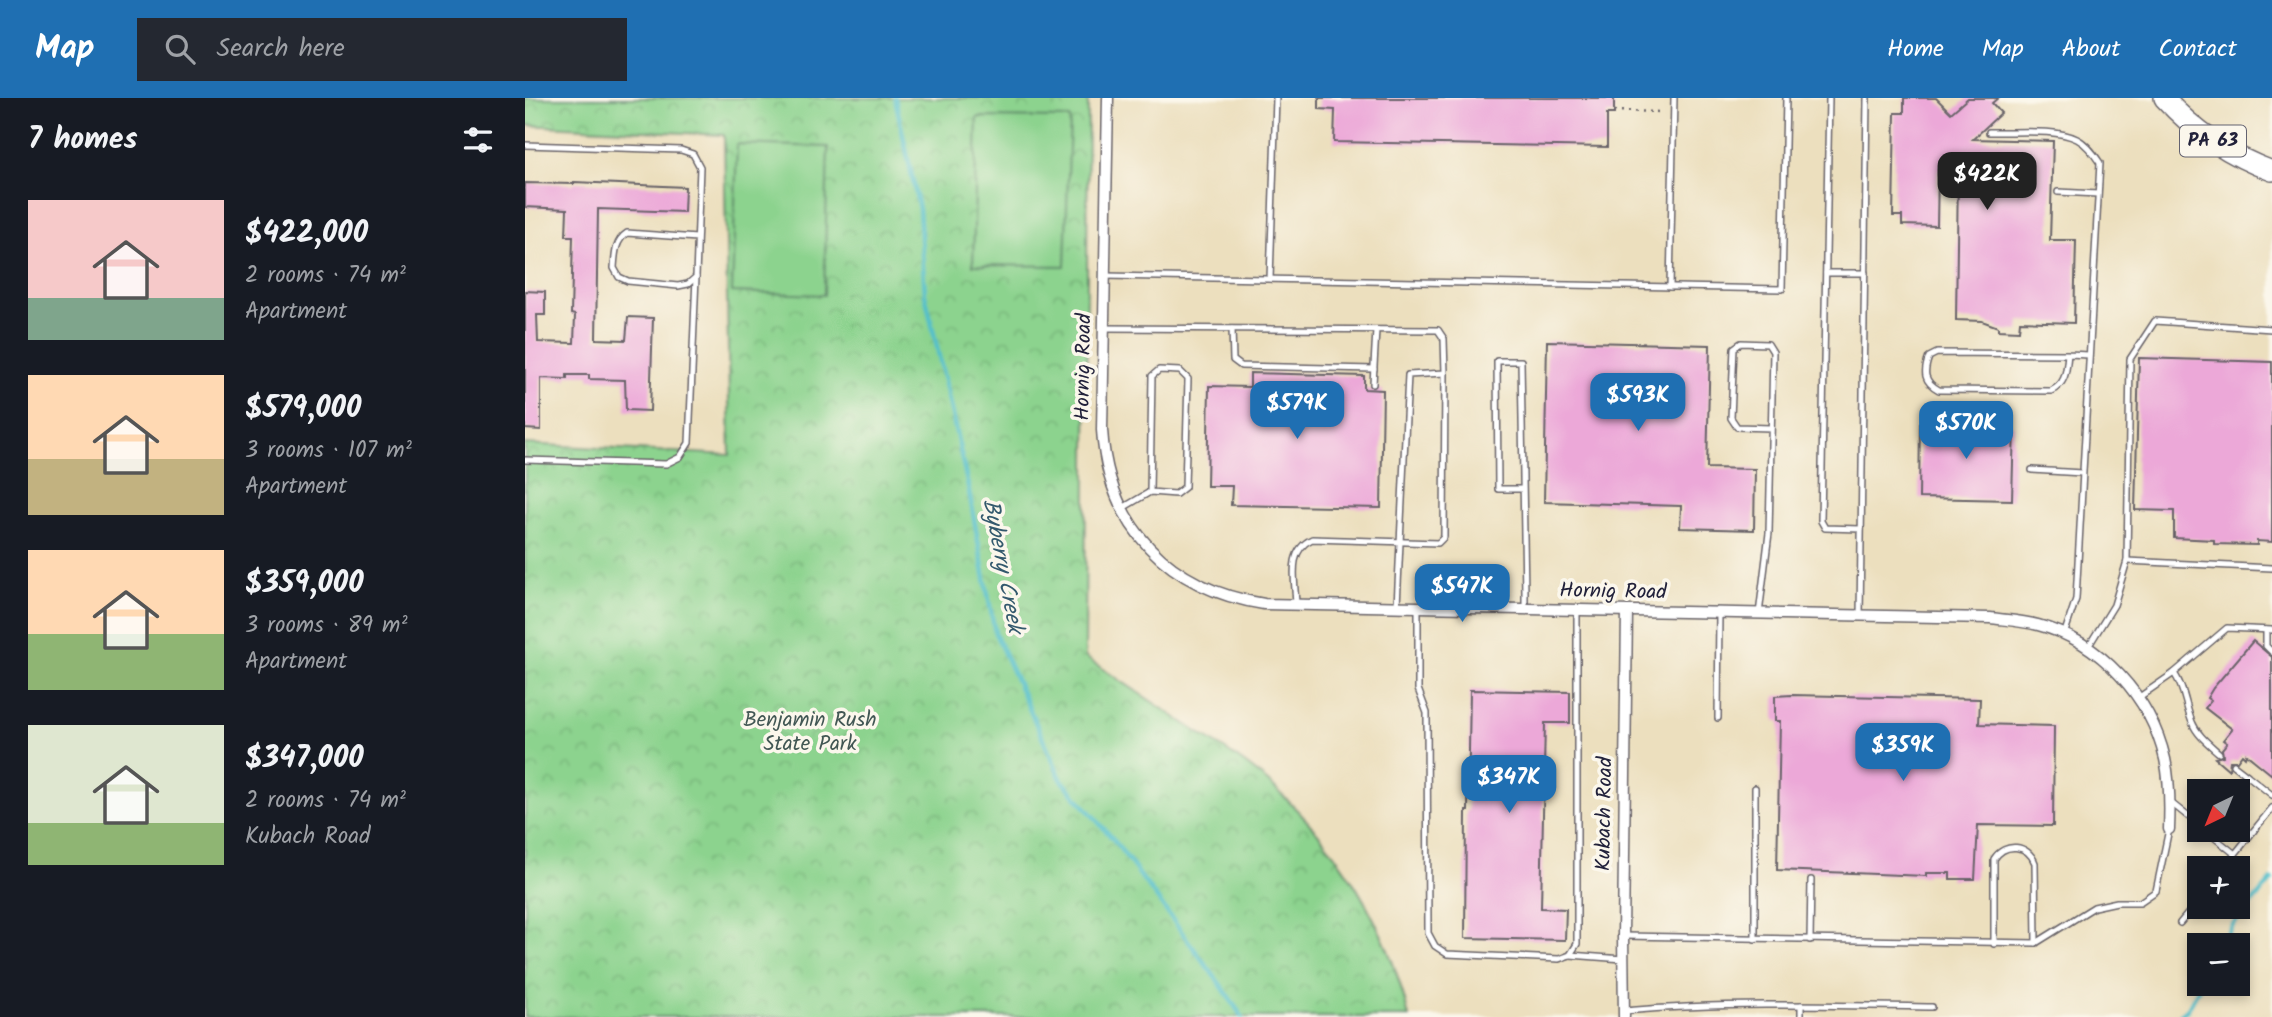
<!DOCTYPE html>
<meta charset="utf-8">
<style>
:root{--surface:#171b24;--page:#242831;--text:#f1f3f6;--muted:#9ea1a6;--accent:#1f6fb2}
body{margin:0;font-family:Kalam,sans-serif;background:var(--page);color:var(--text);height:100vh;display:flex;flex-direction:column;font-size:26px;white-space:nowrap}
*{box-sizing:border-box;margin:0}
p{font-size:23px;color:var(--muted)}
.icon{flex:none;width:38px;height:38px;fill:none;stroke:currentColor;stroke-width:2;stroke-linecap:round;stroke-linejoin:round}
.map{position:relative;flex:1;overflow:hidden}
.side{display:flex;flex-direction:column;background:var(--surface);width:525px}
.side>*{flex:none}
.needle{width:46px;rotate:223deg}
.controls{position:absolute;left:1662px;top:681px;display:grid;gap:14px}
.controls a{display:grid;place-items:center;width:63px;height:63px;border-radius:0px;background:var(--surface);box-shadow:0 4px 10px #0003;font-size:35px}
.price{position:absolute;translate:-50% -60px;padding:0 16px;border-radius:14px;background:var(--accent);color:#fff;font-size:23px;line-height:46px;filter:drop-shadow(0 2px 4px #0008)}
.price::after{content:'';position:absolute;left:50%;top:42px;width:21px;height:16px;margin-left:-10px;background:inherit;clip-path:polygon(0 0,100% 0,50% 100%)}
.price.selected{background:#222;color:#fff}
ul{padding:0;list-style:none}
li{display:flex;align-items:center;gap:21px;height:175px;padding:0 28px}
li span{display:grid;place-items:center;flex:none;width:196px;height:140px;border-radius:0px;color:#555}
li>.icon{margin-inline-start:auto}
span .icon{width:84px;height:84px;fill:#fffc;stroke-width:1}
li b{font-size:30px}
h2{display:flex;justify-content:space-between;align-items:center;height:84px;padding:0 28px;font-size:30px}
header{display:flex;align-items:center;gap:42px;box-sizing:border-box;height:98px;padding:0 35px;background:var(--accent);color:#fff}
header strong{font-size:33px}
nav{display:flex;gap:38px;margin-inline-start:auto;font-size:24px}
.search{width:490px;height:63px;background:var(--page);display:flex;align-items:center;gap:18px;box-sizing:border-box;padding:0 24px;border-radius:0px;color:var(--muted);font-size:26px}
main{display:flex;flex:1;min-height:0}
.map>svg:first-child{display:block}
.park{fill:url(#park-crowns);stroke:#577a64;stroke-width:2}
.pitch{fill:#8cd38e;stroke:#577a64;stroke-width:2}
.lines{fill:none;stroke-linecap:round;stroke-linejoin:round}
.stream{stroke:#52bfcb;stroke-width:4.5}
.building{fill:#eca8d8}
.service-casing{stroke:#696469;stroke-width:8}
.minor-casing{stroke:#696469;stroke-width:13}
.motorway-casing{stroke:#696469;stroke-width:22}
.path{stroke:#696469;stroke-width:2.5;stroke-dasharray:2 5;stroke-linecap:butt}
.service{stroke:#fff;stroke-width:5}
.minor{stroke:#fff;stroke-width:10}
.motorway{stroke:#fff;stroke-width:19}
.labels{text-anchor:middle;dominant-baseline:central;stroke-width:7;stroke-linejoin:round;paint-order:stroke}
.shield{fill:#fbf7ec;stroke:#636270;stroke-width:2}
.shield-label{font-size:19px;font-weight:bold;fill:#22223b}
.street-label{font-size:21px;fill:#22223b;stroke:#fbf7ec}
.park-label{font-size:21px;fill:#425754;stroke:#fbf7ec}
.water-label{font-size:23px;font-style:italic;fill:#33596d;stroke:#fbf7ec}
</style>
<header>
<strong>Map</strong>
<div class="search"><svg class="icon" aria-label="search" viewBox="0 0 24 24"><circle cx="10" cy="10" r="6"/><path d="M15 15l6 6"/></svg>Search here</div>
<nav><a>Home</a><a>Map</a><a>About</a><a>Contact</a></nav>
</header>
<main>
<section class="side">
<h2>7 homes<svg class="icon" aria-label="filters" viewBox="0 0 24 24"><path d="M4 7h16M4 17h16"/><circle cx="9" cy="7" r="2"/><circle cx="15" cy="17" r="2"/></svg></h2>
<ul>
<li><span style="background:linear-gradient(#f6c9c9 70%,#7fa58c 0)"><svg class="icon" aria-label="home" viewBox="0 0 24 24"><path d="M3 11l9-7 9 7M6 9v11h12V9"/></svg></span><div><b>$422,000</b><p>2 rooms · 74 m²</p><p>Apartment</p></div></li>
<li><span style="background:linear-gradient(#ffd9b3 60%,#c2b280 0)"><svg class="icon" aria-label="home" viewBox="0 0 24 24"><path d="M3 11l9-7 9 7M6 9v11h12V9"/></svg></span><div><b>$579,000</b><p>3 rooms · 107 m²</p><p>Apartment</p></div></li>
<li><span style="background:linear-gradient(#ffd9b3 60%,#8fb573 0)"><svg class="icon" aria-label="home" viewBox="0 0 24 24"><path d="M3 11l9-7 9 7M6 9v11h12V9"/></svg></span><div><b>$359,000</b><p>3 rooms · 89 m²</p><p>Apartment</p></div></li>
<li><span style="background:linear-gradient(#dfe7d0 70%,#8fb573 0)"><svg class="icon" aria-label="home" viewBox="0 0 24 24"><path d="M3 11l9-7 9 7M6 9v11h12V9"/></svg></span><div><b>$347,000</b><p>2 rooms · 74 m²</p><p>Kubach Road</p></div></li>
</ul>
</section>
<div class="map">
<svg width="1747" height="919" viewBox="0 0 1747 919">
<defs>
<pattern id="park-crowns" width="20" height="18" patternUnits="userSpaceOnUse" patternTransform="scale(1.75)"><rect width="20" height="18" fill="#8cd38e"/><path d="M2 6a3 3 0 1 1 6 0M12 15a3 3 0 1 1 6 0" fill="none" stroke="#78b57b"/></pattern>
</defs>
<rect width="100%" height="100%" fill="#fbf7ec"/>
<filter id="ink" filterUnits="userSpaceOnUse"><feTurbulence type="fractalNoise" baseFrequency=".0143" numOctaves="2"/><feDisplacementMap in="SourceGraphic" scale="14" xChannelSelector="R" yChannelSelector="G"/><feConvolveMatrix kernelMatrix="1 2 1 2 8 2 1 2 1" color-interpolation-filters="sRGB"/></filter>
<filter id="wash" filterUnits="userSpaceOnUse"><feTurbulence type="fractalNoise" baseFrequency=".00686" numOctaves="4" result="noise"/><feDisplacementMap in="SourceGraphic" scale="28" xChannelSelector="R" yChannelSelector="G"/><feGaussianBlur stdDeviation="1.57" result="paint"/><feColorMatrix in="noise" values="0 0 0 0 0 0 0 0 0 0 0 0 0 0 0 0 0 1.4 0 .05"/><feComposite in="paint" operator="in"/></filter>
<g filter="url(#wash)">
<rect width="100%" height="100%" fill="#ecdfbe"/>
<path class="park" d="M0,0H563L560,559C597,584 634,608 671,633C696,649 722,665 744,685C814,747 863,828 884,919H0V346L205,357L199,37L0,27Z"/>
<g class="pitch">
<path d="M452,19L545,20L540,168L448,167Z"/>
<path d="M212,46L303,49L299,197L207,194Z"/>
</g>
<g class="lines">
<g class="stream">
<path d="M370,0L394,111L400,196L443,388L470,535L536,681L588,741L698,890L717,919"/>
<path d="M1697,847L1707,828L1747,782"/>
<path d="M1652,919L1662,912L1676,886"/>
</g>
</g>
<g id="blocks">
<g class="building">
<path d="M794,0H1089V16H1082V49L809,44L810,12L794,11Z"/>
<path d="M1379,0H1411L1426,15L1443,0H1473L1467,5L1476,15L1448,41L1528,43L1525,142H1551L1549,225L1495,223L1494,233L1473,232V229L1457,223L1431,222L1433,73L1413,72L1412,128L1377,127V118H1368L1370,15H1379Z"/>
<path d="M49,84L160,89L159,114L73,111L71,241L101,242L103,219L128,220L125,313L101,312L100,282L64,281V277H42V281L16,280V332L0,331V193L20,194V217H12L13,244L49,245L50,217L46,216L48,138H41L42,111L0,109V85L49,86Z"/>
<path d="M1022,243L1185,247L1182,370L1230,371L1229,432L1155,430L1156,408L1019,404Z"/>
<path d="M1614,260L1747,264V444L1732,443V447L1689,446V442L1649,440V413L1610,412Z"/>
<path d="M725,275L839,278V291L858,292L856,410L706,407L707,388H682L684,288L725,289Z"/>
<path d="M1395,325L1489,327L1487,402L1394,400Z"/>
<path d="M1728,543L1747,559V677L1721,656L1720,659L1717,656L1712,663H1705L1704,672L1690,660L1698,658L1697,651L1702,645L1698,642L1707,631L1680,610L1686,603L1682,600L1688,590Z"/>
<path d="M945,592L1045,594V625H1020L1016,810L1041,811L1040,842L940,840L941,713H943Z"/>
<path d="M1267,597L1455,601L1454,626L1529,628L1528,728L1453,727L1450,781H1425V775H1401V778L1252,772L1255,623H1250V598Z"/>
</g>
</g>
</g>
<g filter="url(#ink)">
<use href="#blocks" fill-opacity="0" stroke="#696469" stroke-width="2"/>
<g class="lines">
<defs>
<g id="service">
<path d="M1304,0L1296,423L1300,430L1336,431"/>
<path d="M1464,34C1489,35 1530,30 1552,41C1562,46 1569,56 1575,65L1551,501L1539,537"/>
<path d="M0,47L156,52L168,56L175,69L171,179L163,186L153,188L103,183L94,179L89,170C90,156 90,143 102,135L172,140"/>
<path d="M1533,94L1573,96"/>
<path d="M1301,175H1340"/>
<path d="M580,178L1257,191L1261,0"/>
<path d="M745,181L751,0"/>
<path d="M1145,189L1149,0"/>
<path d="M579,230L913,232L919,241L920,275L883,277L872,508"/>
<path d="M707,231L708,262L716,268L849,271"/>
<path d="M1543,256C1541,272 1542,285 1526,293L1414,292C1399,284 1398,275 1404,259L1412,255L1543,256L1564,257"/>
<path d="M848,286L851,232"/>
<path d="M0,362L141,366L155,359L164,345L171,179"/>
<path d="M1507,372L1557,375"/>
<path d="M998,391H973L972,263H996L1000,495V511"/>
<path d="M596,411L625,394L627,278L634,272L655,273L663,281L660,389L651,396L625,394"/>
<path d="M1602,463L1747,470"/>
<path d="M771,506C770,481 762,453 787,441L913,445L919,439L920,275"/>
<path d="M893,509V591L902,615L903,835L910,848L922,856L1034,861L1045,857L1052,846V513"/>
<path d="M1234,516L1244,435L1248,254L1243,246L1216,245L1209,250L1206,320L1212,329L1246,330"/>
<path d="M1335,518L1342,0"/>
<path d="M1741,532V548L1747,554"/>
<path d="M1563,549L1589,507L1602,463L1605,261L1630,223L1747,231"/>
<path d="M1649,575C1660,591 1660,607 1667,624C1672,637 1684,646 1694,655"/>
<path d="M1613,600L1649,575L1702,530L1747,532"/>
<path d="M1193,620L1194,515"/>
<path d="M1709,667L1722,677"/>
<path d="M1230,690V841"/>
<path d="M1710,693L1722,677L1747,697"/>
<path d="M1645,704L1675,728"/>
<path d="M1680,732L1710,756L1699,770"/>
<path d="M1710,756L1747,710"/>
<path d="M1655,825L1675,801"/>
<path d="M1098,838L1511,845L1569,809L1592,804H1615L1631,793L1644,731"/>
<path d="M1285,842L1286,782"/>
<path d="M1469,846V761C1480,744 1503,746 1510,765L1511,845"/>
<path d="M1045,857L1098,861"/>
<path d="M1099,913C1201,904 1304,907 1407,909"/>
<path d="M1276,919V907"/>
</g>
<g id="minor">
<path d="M583,0L577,332C583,429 644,491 739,506L1465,520C1481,522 1498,523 1513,527C1576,543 1626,600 1640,661C1645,684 1645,708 1644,731"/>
<path d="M1099,919L1098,838L1102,513"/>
</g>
<path id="motorway" d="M1639,0C1669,33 1705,58 1747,73"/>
</defs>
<use href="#service" class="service-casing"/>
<use href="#minor" class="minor-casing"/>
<use href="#motorway" class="motorway-casing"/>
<path class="path" d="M1089,13L1138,14"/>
<use href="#service" class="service"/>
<use href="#minor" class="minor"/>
<use href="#motorway" class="motorway"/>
</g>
</g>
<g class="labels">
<rect class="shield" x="1655" y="27.5" width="66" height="31" rx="5"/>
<g class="shield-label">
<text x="1688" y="43">PA 63</text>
</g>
<g class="street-label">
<text transform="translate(559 269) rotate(-89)">Hornig Road</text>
<text transform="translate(1088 494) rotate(1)">Hornig Road</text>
<text transform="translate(1080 716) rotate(-89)">Kubach Road</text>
</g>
<g class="park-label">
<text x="285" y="622">Benjamin Rush<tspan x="285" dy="24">State Park</tspan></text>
</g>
<g class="water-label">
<text transform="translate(477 468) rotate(79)">Byberry Creek</text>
</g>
</g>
</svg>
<div class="controls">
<a><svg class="needle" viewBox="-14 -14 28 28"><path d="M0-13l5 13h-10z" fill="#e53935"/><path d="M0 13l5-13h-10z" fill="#9ea1a6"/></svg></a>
<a>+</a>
<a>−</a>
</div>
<b class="price selected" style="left:1462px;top:114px">$422K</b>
<b class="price" style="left:1113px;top:335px">$593K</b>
<b class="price" style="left:772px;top:343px">$579K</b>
<b class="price" style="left:1441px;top:363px">$570K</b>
<b class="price" style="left:937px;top:526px">$547K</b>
<b class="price" style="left:1378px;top:685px">$359K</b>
<b class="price" style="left:984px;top:717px">$347K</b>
</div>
</main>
